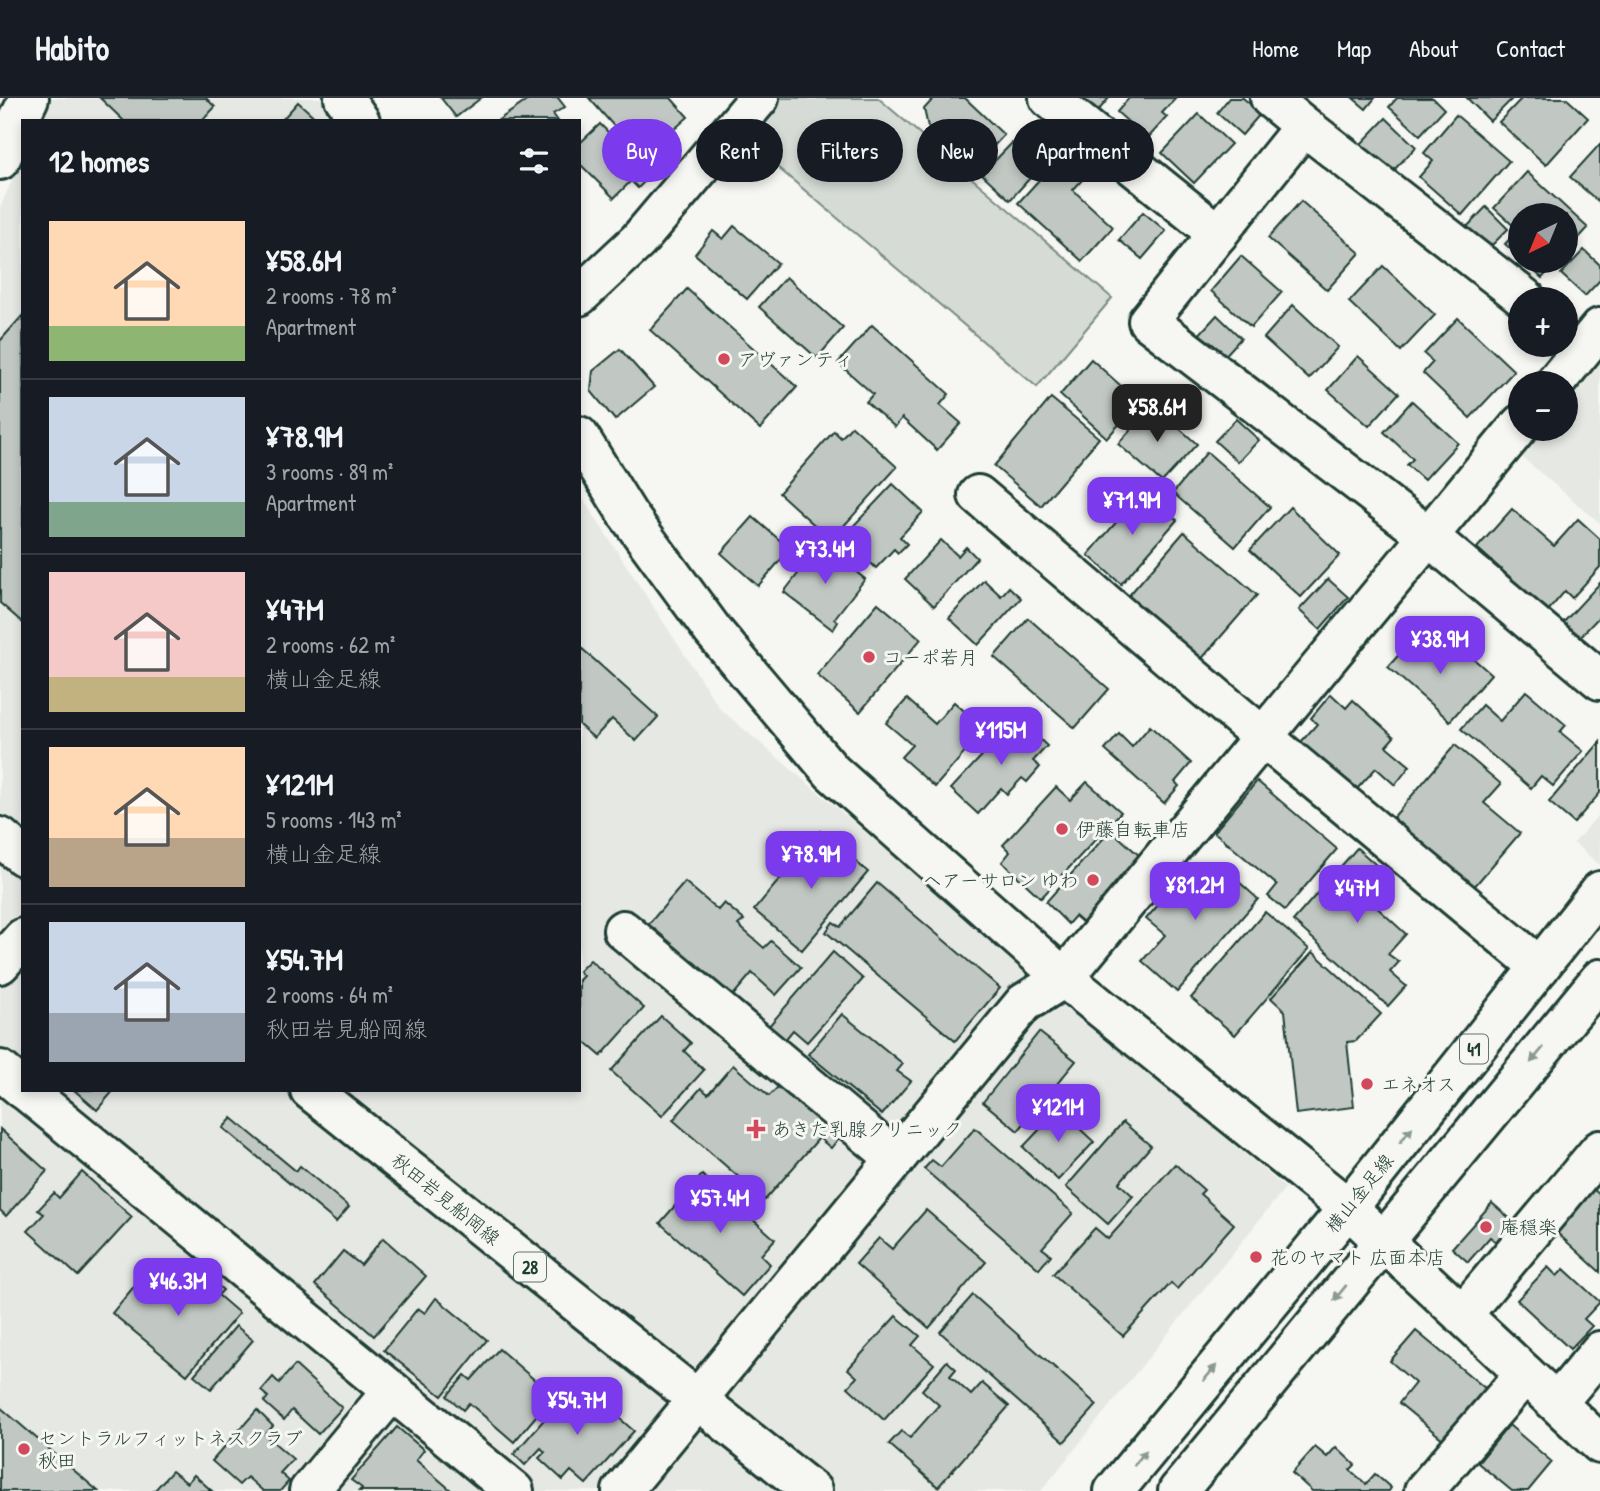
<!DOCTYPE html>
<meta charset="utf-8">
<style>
:root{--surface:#171b24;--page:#242831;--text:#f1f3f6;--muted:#9ea1a6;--line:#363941;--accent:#7c3aed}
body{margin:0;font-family:"Patrick Hand","Klee One",sans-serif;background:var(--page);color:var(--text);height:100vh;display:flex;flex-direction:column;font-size:26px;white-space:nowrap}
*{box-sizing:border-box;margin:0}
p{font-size:23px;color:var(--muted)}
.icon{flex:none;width:38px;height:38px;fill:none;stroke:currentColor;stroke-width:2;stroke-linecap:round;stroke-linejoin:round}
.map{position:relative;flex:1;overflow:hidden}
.details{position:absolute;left:21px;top:21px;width:560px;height:973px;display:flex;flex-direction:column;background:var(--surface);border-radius:0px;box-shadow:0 4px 10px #0003}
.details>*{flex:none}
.guide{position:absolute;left:602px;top:21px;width:665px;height:63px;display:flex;gap:14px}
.needle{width:46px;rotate:223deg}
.controls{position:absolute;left:1508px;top:105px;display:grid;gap:14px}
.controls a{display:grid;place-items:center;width:70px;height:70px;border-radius:50%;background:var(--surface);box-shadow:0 4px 10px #0003;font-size:35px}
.price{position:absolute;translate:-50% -60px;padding:0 16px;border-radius:14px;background:var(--accent);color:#fff;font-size:23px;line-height:46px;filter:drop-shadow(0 2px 4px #0008)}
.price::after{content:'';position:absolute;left:50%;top:42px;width:21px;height:16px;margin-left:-10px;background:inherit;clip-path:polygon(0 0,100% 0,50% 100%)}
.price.active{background:#222;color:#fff}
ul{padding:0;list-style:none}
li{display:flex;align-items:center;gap:21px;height:175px;padding:0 28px}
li+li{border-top:2px solid var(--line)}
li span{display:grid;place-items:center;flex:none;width:196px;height:140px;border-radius:0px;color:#555}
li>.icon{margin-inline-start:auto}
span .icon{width:84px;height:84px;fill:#fffc;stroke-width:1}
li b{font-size:30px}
h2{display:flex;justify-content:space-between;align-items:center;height:84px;padding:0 28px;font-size:30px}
.pill{padding:0 24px;border-radius:32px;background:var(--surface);box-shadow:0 4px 10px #0003;font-size:24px;line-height:63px}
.pill.active{background:var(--accent);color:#fff}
header{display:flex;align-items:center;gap:42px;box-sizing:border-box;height:98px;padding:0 35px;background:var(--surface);border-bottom:2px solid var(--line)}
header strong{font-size:33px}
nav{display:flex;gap:38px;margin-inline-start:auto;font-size:24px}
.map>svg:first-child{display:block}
.built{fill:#e6e8e4}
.green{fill:#d6dbd6;stroke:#7a8c85;stroke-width:2}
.building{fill:#c1c8c3;stroke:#1f3d34;stroke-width:2}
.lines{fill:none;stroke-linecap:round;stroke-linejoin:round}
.minor-casing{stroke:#1f3d34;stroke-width:44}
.tertiary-casing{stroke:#1f3d34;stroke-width:44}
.primary-casing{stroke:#1f3d34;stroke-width:44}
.minor{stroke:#f6f6f2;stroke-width:38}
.tertiary{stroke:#f6f6f2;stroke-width:38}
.primary{stroke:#f6f6f2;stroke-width:38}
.oneway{fill:#8a9a93}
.poi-dot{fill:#d1495b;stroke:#f6f6f2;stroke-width:2.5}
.labels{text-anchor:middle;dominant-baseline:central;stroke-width:6;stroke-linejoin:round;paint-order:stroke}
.shield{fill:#f6f6f2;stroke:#60746d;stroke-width:2}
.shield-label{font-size:18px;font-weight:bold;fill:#1f3d34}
.poi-label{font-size:19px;fill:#1f3d34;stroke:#f6f6f2;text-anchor:start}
.street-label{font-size:19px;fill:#1f3d34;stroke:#f6f6f2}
</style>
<header>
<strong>Habito</strong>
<nav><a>Home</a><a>Map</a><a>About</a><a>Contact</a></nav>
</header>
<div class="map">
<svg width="1600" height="1393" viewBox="0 0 1600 1393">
<rect width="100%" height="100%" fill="#f6f6f2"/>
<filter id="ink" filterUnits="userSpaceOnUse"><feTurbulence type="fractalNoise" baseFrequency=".0143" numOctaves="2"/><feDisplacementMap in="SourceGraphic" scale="14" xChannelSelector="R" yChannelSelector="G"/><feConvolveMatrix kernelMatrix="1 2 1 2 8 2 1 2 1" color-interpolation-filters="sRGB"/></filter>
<g filter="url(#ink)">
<g class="built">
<path d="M47,0H321L336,23H38Z"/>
<path d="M23,57V992H579V395L720,611L1285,1090L1041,1393H0V110Z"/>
<path d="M1600,246V425L1517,355L1535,331H1566V290Z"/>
<path d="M1600,715V767L1574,745Z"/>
</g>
<path class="green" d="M777,0H878L1112,200L1037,289L743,40Z"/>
<g class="building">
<path d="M100,0H206L215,9L202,23H124Z"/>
<path d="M441,0H481L456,19Z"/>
<path d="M531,0H558L565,9L553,16L558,23H497Z"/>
<path d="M589,0H671L688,19L642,60Z"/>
<path d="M934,0H965L1004,37L974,69L928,29L924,11Z"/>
<path d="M1082,0H1109L1098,13Z"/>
<path d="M1129,0H1176L1162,15L1167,19L1147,41L1117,14Z"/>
<path d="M1229,0H1243L1261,15L1242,37L1217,15Z"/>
<path d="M1353,0H1375L1366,11Z"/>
<path d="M1397,0H1433L1444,11L1420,37L1389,9Z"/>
<path d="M1467,0H1513L1490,23Z"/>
<path d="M1522,0H1566L1588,20L1546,67L1499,24Z"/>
<path d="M298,4L319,23H281Z"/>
<path d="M1199,16L1231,46L1194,85L1162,55Z"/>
<path d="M1456,17L1509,63L1462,117L1419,79L1433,63L1424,55Z"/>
<path d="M1386,20L1416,49L1391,75L1361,46Z"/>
<path d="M600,26L651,77L638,90L631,83L614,100L579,65V46Z"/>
<path d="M1012,45L1039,70L1010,102L982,76Z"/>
<path d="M1600,46V105L1570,79Z"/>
<path d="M1058,61L1082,82L1073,92L1113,129L1082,163L1018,105Z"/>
<path d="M1527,74L1588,130L1566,154V117H1521V160L1505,146L1518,132L1494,110Z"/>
<path d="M1301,103L1360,155L1327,192L1268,140Z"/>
<path d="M1486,109L1508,131L1487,152L1465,131Z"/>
<path d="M1143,114L1166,133L1142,161L1119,142Z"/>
<path d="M734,128L778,165L747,201L695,156L713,133L723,141Z"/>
<path d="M1584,152L1600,167V182L1585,198L1561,176Z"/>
<path d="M1241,158L1282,194L1251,229L1211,193Z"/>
<path d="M1523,163H1558L1542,180Z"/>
<path d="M1383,168L1435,217L1401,253L1349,204Z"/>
<path d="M786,179L843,230L817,260L759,209Z"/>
<path d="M687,191L797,289L760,331L650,232Z"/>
<path d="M1293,207L1338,249L1309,281L1264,240Z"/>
<path d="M23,217V525L0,505V243Z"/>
<path d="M1217,217L1241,240L1222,261L1197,239Z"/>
<path d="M1458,220L1514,273L1470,320L1423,275L1433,264L1424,256Z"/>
<path d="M872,227L949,296L940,307L961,325L937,352L902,320L895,329L866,304L873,296L838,265Z"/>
<path d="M620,251L654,289L615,322L591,293L593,273Z"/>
<path d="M1358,258L1399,295L1369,328L1328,292Z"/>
<path d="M1091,261L1139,304L1107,340L1060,297Z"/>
<path d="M1051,300L1099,340L1041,408L994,368Z"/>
<path d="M1412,303L1458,345L1424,382L1407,367L1413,361L1384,334Z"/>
<path d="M1153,307L1197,346L1162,384L1118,346Z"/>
<path d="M1236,321L1259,342L1238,364L1215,343Z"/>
<path d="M852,328L897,369L831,442L779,395L834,333L841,340Z"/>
<path d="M1207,354L1270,409L1235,449L1173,395Z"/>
<path d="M893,386L923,414L900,439L907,446L898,455L894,451L876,470L843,439Z"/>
<path d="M1143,393L1177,422L1121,486L1088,457Z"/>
<path d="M1290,409L1340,457L1301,499L1250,452Z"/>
<path d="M1512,411L1554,448L1578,421L1600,441V469L1572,500L1565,493L1548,513L1477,450Z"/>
<path d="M753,419L790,451L758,488L721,455Z"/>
<path d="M1184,434L1257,497L1198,565L1125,502Z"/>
<path d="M941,442L958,458L966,449L977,460L934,508L905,481Z"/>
<path d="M821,446L865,481L834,521L838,524L833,532L784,494Z"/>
<path d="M1328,481L1348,499L1320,531L1299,512Z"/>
<path d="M984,482L1001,498L1009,489L1021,500L978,547L949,520Z"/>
<path d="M1600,485V522L1598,520L1578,541L1562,526Z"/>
<path d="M878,505L921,541L860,614L817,577Z"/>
<path d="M1028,520L1109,591L1075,630L994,559Z"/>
<path d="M1418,535L1450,563L1461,550L1491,576L1450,623L1388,569Z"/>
<path d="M579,548L658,619L636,643L612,621L594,640L579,627Z"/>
<path d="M1526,593L1566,627L1560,634L1583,653L1553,688L1541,678L1531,690L1461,631L1482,607L1500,623Z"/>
<path d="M1331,596L1346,610L1353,602L1394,639L1386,648L1410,668L1395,687L1376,670L1356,692L1301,644L1317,626L1311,620Z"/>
<path d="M907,601L935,626L954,604L985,631L935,689L901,659L912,647L886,625Z"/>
<path d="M1017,620L1047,648L1033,663L1040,669L1027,684L1022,680L1007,696L1001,690L978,716L951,691Z"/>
<path d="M1150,628L1191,665L1175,684L1179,688L1164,705L1105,652L1119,636L1132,649Z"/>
<path d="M1600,644V695L1574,725L1549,704Z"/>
<path d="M1455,647L1501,686L1484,705L1520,735L1473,790L1392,721Z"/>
<path d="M1257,683L1337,751L1285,812L1268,798L1277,787L1214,734Z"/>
<path d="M1087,684L1121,714L1041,800L1002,764L1010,754L1003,747L1056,689L1070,702Z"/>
<path d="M1111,732L1141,759L1083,825L1075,818L1068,826L1046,804Z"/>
<path d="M820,733L868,774L802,852L754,812Z"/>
<path d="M1357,750L1393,782L1372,805L1406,836L1388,856L1399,864L1390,874L1406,888L1388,908L1293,823Z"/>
<path d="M1217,764L1258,801L1177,894L1142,863L1165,837L1146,821L1192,768L1204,779Z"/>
<path d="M685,784L718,812L724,805L744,822L738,827L764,850L771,843L801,869L776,897L752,875L730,901L647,828Z"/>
<path d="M877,785L1000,890L955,943L826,834L833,824L840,829Z"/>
<path d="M1265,814L1309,851L1235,937L1191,900Z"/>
<path d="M833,854L863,881L807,944L793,932L784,943L768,929Z"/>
<path d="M1313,854L1381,916L1356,943L1347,944L1354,1009L1296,1016L1285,913L1271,900Z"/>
<path d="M590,862L644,910L601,958L579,939V882L583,878L579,873Z"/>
<path d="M842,916L903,966L897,973L911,983L882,1017L808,956Z"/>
<path d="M661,918L691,945L684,953L704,972L662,1018L611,973Z"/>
<path d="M1039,934L1076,963L1018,1033L983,1004Z"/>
<path d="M733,967L769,998L779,988L839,1040L831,1050L819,1040L765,1102L673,1022L701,990L708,996Z"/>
<path d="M74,992H114L97,1012Z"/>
<path d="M1059,1011L1094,1044L1058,1082L1023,1049Z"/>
<path d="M232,1020L296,1073L300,1068L349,1109L336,1124L223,1030Z"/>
<path d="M1123,1024L1151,1048L1119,1085L1133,1098L1108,1126L1066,1089Z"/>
<path d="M975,1030L1073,1115L1042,1150L1051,1157L1039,1171L924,1071L932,1062L941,1069Z"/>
<path d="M0,1031L47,1073L6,1118L0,1112Z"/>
<path d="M1175,1066L1204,1092L1200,1096L1234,1126L1177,1191L1171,1185L1123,1238L1053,1176L1095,1130L1108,1141Z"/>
<path d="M82,1074L132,1119L78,1178L28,1133L44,1116L38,1112L54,1095L59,1100Z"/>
<path d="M702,1077L775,1141L761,1157L770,1166L742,1198L660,1125Z"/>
<path d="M1593,1091L1600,1097V1174L1555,1133Z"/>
<path d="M1492,1105L1514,1124L1496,1144L1490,1139L1468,1164L1452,1150Z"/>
<path d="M926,1112L986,1164L929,1230L856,1166L879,1140L892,1151Z"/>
<path d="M383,1140L426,1178L374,1238L315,1187L343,1153L361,1167Z"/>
<path d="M1548,1169L1557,1178L1564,1171L1600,1204L1584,1221L1592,1228L1570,1251L1517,1202Z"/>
<path d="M200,1172L223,1192L218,1197L239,1215L187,1277L112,1215L136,1186L145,1194L160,1176L181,1194Z"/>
<path d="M973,1197L1097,1307L1064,1344L940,1234Z"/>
<path d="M436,1200L487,1242L442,1298L384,1252L418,1210L425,1215Z"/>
<path d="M896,1218L920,1238L912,1247L934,1266L884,1322L848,1289L857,1279L848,1271Z"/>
<path d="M236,1228L253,1242L211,1291L194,1277Z"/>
<path d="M1416,1233L1492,1296L1450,1347L1399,1305L1415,1285L1390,1263Z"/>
<path d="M499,1251L553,1298L514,1344L469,1305L463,1312L447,1298L465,1277L471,1282Z"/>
<path d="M947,1263L956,1271L950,1278L971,1297L982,1285L1009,1308L938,1389L889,1346L901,1333L910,1340L939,1307L922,1292Z"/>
<path d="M295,1267L342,1310L318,1336L292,1312L284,1322L264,1304L268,1299L261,1293L273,1279L279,1285Z"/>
<path d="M585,1290L634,1333L586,1386L571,1373L563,1382L539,1360L545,1354L541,1350L525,1367L514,1356L569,1293L577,1299Z"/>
<path d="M0,1309L98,1393H0Z"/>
<path d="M257,1312L273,1328L265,1337L293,1361L280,1375L289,1383L280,1393H263L247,1379L239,1387L212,1363Z"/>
<path d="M1509,1327L1552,1364L1528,1393H1512L1478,1365Z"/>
<path d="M397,1329L424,1352L416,1362L452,1393H359L362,1390L351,1382Z"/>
<path d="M1315,1349L1327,1359L1336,1349L1355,1367L1350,1372L1366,1386L1375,1376L1391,1390L1389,1393H1312L1292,1375Z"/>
<path d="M172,1373L187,1385L194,1377L212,1393H154Z"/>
</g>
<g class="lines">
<defs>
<g id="minor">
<path d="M344,0L360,23"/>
<path d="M1049,0L1218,136"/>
<path d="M1270,0L1304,28"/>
<path d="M0,62L29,0"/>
<path d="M1526,201L1304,28L1148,223L1428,438L1600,582"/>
<path d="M1555,285L1600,230"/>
<path d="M978,397L1263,639L1540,869"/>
<path d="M623,832L896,1061"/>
<path d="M0,972L23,991"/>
<path d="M25,992L514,1393"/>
<path d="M1462,1217L1600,1052"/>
<path d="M1557,1305L1600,1253"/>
<path d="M309,1393L392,1293"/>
<path d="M622,1393L1024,905L1064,880L1521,326"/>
<path d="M1424,1393L1525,1276"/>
</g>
<g id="tertiary">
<path d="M579,198L638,143L759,0"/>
<path d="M579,338L628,417L713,533L832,674L1064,880L1348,1110L1600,1346"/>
<path d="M0,866L23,840"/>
</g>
<g id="primary">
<path d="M0,739L23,758"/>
<path d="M310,992L812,1393"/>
<path d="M1114,1393L1348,1110L1600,793"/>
<path d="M1178,1393L1600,881"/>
</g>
</defs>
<use href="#minor" class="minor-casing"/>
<use href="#tertiary" class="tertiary-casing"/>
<use href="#primary" class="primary-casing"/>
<use href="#minor" class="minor"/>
<use href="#tertiary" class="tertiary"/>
<use href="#primary" class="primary"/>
</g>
<defs><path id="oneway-solid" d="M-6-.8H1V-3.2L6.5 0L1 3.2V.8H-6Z" transform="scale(1.75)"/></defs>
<g class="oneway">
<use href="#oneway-solid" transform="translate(1537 957) rotate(130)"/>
<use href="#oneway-solid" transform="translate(1406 1037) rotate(-51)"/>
<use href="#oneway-solid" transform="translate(1340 1195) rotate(129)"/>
<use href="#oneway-solid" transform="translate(1210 1275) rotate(-50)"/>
<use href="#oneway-solid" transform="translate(1140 1360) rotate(-51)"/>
</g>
</g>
<g class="poi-dot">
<circle cx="724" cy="261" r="7"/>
<circle cx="869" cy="559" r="7"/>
<circle cx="1062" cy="731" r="7"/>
<circle cx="1093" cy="782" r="7"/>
<circle cx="1367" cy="986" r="7"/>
<path d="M752.5 1020.5h7v7h7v7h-7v7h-7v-7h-7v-7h7z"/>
<circle cx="1486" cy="1129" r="7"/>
<circle cx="1256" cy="1159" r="7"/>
<circle cx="24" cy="1351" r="7"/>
</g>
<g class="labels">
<g class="shield">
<rect x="1460" y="936.5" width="28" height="29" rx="5"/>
<rect x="514" y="1154.5" width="32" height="29" rx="5"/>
</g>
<g class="shield-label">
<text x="1474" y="951">41</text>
<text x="530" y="1169">28</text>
</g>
<g class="poi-label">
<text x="738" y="261">アヴァンティ</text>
<text x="883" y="559">コーポ若月</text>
<text x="1076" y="731">伊藤自転車店</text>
<text x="1079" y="782" text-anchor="end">ヘアーサロン ゆわ</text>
<text x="1381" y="986">エネオス</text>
<text x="772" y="1031">あきた乳腺クリニック</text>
<text x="1500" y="1129">庵穏楽</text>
<text x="1270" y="1159">花のヤマト 広面本店</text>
<text x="38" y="1340">セントラルフィットネスクラブ<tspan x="38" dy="22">秋田</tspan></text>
</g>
<g class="street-label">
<text transform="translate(1359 1095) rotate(-51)">横山金足線</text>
<text transform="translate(446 1101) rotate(39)">秋田岩見船岡線</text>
</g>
</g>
</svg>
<div class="controls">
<a><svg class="needle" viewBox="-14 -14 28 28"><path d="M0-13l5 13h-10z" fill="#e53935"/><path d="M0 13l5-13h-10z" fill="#9ea1a6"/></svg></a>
<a>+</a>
<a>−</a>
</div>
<b class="price active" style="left:1157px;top:346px">¥58.6M</b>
<b class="price" style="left:1132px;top:439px">¥71.9M</b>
<b class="price" style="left:825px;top:488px">¥73.4M</b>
<b class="price" style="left:1440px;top:578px">¥38.9M</b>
<b class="price" style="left:1001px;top:669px">¥115M</b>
<b class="price" style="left:811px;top:793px">¥78.9M</b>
<b class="price" style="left:1195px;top:824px">¥81.2M</b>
<b class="price" style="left:1357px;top:827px">¥47M</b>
<b class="price" style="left:1058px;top:1046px">¥121M</b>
<b class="price" style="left:720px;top:1137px">¥57.4M</b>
<b class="price" style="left:178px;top:1220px">¥46.3M</b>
<b class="price" style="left:577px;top:1339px">¥54.7M</b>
<div class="guide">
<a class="pill active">Buy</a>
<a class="pill">Rent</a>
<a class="pill">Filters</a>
<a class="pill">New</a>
<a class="pill">Apartment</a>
</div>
<section class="details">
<h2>12 homes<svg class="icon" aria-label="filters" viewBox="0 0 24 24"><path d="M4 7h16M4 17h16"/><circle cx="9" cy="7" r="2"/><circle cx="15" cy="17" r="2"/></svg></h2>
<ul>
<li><span style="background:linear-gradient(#ffd9b3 75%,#8fb573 0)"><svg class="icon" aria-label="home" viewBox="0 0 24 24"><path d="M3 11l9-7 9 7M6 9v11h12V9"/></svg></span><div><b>¥58.6M</b><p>2 rooms · 78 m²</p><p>Apartment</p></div></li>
<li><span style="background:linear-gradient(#c9d6e8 75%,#7fa58c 0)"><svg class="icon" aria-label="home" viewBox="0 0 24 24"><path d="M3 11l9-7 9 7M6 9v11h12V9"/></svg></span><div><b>¥78.9M</b><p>3 rooms · 89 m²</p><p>Apartment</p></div></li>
<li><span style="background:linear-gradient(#f6c9c9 75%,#c2b280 0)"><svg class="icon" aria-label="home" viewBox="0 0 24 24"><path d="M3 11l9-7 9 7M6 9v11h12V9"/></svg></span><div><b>¥47M</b><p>2 rooms · 62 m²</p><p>横山金足線</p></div></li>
<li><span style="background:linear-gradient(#ffd9b3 65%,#b9a48a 0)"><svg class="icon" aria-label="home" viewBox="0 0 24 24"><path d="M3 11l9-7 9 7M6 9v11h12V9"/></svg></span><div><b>¥121M</b><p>5 rooms · 143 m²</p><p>横山金足線</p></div></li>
<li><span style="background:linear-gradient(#c9d6e8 65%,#9aa5b1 0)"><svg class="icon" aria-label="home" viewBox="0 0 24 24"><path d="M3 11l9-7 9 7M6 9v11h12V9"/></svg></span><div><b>¥54.7M</b><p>2 rooms · 64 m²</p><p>秋田岩見船岡線</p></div></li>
</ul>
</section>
</div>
